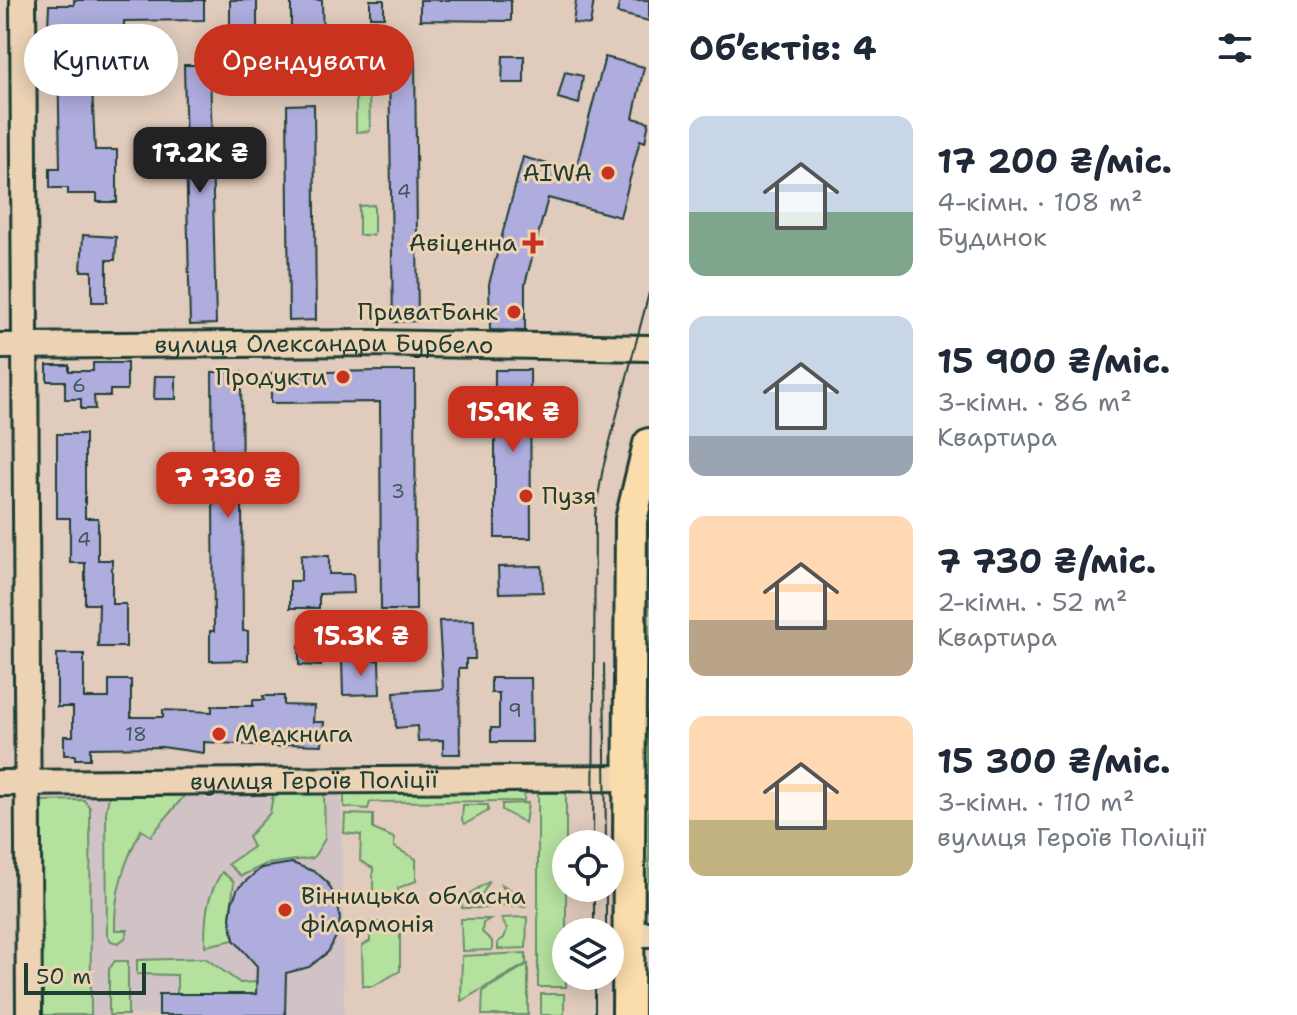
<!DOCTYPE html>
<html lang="uk">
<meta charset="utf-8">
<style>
:root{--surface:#fff;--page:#f6f6f7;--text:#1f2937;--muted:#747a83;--accent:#c8321e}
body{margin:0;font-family:"Shantell Sans",sans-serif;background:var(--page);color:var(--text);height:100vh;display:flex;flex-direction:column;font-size:30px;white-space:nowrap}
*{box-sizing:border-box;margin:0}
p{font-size:26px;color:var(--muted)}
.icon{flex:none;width:44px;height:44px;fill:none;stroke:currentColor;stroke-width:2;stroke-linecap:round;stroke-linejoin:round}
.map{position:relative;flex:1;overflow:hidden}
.sheet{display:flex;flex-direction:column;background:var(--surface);width:648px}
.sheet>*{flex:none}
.banner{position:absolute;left:24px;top:24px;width:504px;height:72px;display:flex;gap:16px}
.controls{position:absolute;left:552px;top:830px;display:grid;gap:16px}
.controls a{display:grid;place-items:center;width:72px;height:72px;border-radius:50%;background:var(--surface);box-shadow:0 4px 20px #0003;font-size:40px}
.scale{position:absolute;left:24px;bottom:20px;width:122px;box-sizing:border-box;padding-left:8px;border:4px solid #1f3d34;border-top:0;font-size:22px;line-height:28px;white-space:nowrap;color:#1f3d34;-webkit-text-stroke:6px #ecd3b4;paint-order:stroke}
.price{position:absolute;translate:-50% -68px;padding:0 18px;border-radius:16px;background:var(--accent);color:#fff;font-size:26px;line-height:52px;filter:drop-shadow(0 2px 4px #0008)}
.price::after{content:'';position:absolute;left:50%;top:48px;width:24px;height:18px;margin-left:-12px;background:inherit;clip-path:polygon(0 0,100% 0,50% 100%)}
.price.active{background:#222;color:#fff}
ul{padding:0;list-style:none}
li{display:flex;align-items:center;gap:24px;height:200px;padding:0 40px}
li span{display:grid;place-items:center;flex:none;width:224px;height:160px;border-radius:16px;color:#555}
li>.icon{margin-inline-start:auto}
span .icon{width:96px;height:96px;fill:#fffc;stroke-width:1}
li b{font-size:34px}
h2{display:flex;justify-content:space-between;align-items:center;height:96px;padding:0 40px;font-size:34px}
.pill{padding:0 28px;border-radius:36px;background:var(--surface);box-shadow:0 4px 20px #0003;font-size:28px;line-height:72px}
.pill.active{background:var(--accent);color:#fff}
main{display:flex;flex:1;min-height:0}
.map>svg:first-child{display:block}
.built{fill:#d1c2c6}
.green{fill:#b5e19f;stroke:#6a8f6a;stroke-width:2}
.building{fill:#aeadde;stroke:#1f3d34;stroke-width:2}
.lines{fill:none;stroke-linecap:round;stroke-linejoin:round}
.minor-casing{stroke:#1f3d34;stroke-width:30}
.major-casing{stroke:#1f3d34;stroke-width:36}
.minor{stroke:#ecd3b4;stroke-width:24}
.major{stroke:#fbddab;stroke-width:30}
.tram{stroke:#1f3d34;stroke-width:2}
.poi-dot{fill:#c8321e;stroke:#ecd3b4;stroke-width:3}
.labels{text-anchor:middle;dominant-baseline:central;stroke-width:6;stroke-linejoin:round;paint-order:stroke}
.number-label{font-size:20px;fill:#43595e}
.poi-label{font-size:24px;fill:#1f3d34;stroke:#ecd3b4;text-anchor:end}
.street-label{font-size:24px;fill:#1f3d34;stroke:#ecd3b4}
</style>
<main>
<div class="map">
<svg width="649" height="1015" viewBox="0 0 649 1015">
<rect width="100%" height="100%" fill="#e0cbbc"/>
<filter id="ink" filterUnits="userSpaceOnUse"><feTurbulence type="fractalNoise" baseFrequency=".0125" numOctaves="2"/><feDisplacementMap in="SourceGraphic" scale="16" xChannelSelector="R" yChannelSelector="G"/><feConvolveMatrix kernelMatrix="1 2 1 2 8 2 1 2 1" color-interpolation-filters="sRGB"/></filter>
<g filter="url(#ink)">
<path class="built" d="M341,781L344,1015H29L26,783Z"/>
<g class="green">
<path d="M356,94H369L370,131L356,132Z"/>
<path d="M374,205V235H359V206Z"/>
<path d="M649,515V904L646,907V532Z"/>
<path d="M525,787L524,801L370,802L368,809L344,807V788Z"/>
<rect x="538" y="793" width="28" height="194"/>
<path d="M324,794L325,839L313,858L266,864L241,876L228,864L253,847L248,837L270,813L273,795Z"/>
<path d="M109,796H184L151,836L141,830C124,863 114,893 115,930H128L125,938L118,943L111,941L107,934L106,812Z"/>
<path d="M84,800L90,808L91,1015H42L38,806L41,801Z"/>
<path d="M528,803L525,823L502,810V804Z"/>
<path d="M463,805H488V811L465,824L462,820Z"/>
<path d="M345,814L373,815V829L394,838V847L416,859V881L398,888V902H373V868L360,861L361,835L344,833Z"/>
<path d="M222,872L234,882L230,918L234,940L205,946C205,917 206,897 222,872Z"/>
<path d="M490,881L482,894L489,908H462V898Z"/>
<path d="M500,883L527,900L526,906L500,905L507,902L508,895Z"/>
<path d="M527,917L526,948L498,949V942L504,938L507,929L501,918Z"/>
<path d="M461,919H490L483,923L482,932L492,941V950L462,951Z"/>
<path d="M370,922H400V971L373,986H363L362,946L370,941Z"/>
<path d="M526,953V964L461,1001L462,956Z"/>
<path d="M205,958L240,983L257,982V994H177V975L137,974V960Z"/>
<path d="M115,961H128V1015H109V969Z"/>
<path d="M528,964V1015H482L483,991Z"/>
<rect x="541" y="994" width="23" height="21"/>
</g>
<g class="building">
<path d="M74,0H204V20L124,21V52H148V85H92L95,150H117V202H97V194H68V188H50V168H60L58,52H99V27H48L49,5H74Z"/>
<path d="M230,0H257V29L230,30Z"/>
<path d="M291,0H322L323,57H341V75H310L309,39H291Z"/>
<rect x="370" y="0" width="14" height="17"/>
<path d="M420,0H511V21L420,20Z"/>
<path d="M576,0H594L590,25L573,23Z"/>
<path d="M620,0H649V21L617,13Z"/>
<path d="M359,30H382V43L359,44Z"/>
<path d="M503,56H524V83H502Z"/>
<path d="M605,57L644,67L633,118L649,122L645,142L640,140L620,217L548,198L525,284V331L490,330L489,284L523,157L575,172Z"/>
<path d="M389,61H415L418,321L393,322Z"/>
<path d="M184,65H210L216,324L190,325Z"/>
<path d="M565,72L583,76L579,104L558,98Z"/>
<path d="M314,104L316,320L289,321L287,105Z"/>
<path d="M83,235L116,237L115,260H107V302H92V271H81Z"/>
<path d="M93,363H127V390H110V396H94L95,409H81V399H65V381H47V365H69V371H93Z"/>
<path d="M495,370H530L531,538H495Z"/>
<path d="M380,371H415L416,610H381L380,402L271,403V373Z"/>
<path d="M212,372H241L243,631H248V660L210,661V631H214Z"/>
<path d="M155,376H176V399H154Z"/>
<path d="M57,434H85V518H98V560H112V604H126V647H98L99,604H85V563H70V518H57Z"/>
<path d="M301,555L329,556V574H353L354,593L319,594V608H290V581H301Z"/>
<path d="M542,566L543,592L499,593L498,567Z"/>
<path d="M391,619V632L342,633V620Z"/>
<path d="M474,620L475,659H466V668H459L460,754H443V740L418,741L417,726L396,728L394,692L443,689L439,621Z"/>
<path d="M299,645L321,646V666L299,665Z"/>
<path d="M57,654H84V698H109V680H131V717H163V710L212,712V706H253V700H264L263,696H284V705L314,706L313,722H324L322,745L286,744V747L204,742V753L162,747L90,748V759H75V755H64V736H73V707H57Z"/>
<path d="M379,660L380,694L343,695L342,661Z"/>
<path d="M491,678H531L532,742H491V728H499V693H491Z"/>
<path d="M292,863L316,872L327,882L338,902L340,919L337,935L328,952L309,967L286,973L285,1015H159V994H256L257,966L234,940L230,918L232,903L238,888L261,868Z"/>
</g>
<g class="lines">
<defs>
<g id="minor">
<path d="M23,0L29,1015"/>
<path id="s1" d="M0,346L370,343L649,348"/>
<path id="s2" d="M0,783L630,778"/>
<path d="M628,934H649"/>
</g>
<path id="major" d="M628,1015L631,520L649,444"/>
</defs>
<use href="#minor" class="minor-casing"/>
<use href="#major" class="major-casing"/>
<use href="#minor" class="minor"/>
<use href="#major" class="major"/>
<g class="tram">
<path d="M604,664L606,844"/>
<path d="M593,844L595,514L603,468L649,293"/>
<path d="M594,888V932"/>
<path d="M606,932V888"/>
<path d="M595,976V1015"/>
</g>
</g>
</g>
<g class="poi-dot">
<circle cx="608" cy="173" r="8"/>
<path d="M529 231h8v8h8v8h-8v8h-8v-8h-8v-8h8z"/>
<circle cx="514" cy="312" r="8"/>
<circle cx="343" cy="377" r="8"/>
<circle cx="526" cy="496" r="8"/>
<circle cx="219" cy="734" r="8"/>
<circle cx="285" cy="910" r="8"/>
</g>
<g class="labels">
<g class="number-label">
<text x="404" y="191">4</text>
<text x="79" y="385">6</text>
<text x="398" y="491">3</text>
<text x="84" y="539">4</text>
<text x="515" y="710">9</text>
<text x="136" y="734">18</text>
</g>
<g class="poi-label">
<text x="592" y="173">AIWA</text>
<text x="517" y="243">Авіценна</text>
<text x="498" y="312">ПриватБанк</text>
<text x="327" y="377">Продукти</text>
<text x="542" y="496" text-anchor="start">Пузя</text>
<text x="235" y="734" text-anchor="start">Медкнига</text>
<text x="301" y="896" text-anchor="start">Вінницька обласна<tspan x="301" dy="28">філармонія</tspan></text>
</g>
<g class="street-label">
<text stroke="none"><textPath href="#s1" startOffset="324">вулиця Олександри Бурбело</textPath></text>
<text stroke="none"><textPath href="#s2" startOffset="314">вулиця Героїв Поліції</textPath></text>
</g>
</g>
</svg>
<div class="controls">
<a><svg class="icon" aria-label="locate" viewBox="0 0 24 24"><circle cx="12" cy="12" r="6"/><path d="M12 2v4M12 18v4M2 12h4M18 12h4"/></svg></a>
<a><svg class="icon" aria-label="layers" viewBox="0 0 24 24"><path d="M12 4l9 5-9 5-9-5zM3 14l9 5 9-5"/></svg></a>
</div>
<div class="scale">50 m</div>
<b class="price active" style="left:200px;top:195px">17.2K ₴</b>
<b class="price" style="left:513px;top:454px">15.9K ₴</b>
<b class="price" style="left:228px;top:520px">7 730 ₴</b>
<b class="price" style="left:361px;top:678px">15.3K ₴</b>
<div class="banner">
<a class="pill">Купити</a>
<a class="pill active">Орендувати</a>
</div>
</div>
<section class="sheet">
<h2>Об’єктів: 4<svg class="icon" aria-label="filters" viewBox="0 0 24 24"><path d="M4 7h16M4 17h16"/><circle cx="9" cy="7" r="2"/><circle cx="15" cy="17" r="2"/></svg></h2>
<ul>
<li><span style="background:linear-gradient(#c9d6e8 60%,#7fa58c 0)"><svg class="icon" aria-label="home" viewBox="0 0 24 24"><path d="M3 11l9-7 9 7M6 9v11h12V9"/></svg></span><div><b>17 200 ₴/міс.</b><p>4-кімн. · 108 m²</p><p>Будинок</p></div></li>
<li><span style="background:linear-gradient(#c9d6e8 75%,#9aa5b1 0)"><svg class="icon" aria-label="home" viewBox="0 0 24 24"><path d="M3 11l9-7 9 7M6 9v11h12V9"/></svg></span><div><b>15 900 ₴/міс.</b><p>3-кімн. · 86 m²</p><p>Квартира</p></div></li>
<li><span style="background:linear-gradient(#ffd9b3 65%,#b9a48a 0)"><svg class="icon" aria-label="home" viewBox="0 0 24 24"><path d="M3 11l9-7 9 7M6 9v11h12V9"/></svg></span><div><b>7 730 ₴/міс.</b><p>2-кімн. · 52 m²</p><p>Квартира</p></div></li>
<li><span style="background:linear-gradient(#ffd9b3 65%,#c2b280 0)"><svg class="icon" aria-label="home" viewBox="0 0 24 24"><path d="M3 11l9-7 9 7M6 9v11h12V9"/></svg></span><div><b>15 300 ₴/міс.</b><p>3-кімн. · 110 m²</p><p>вулиця Героїв Поліції</p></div></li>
</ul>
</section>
</main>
